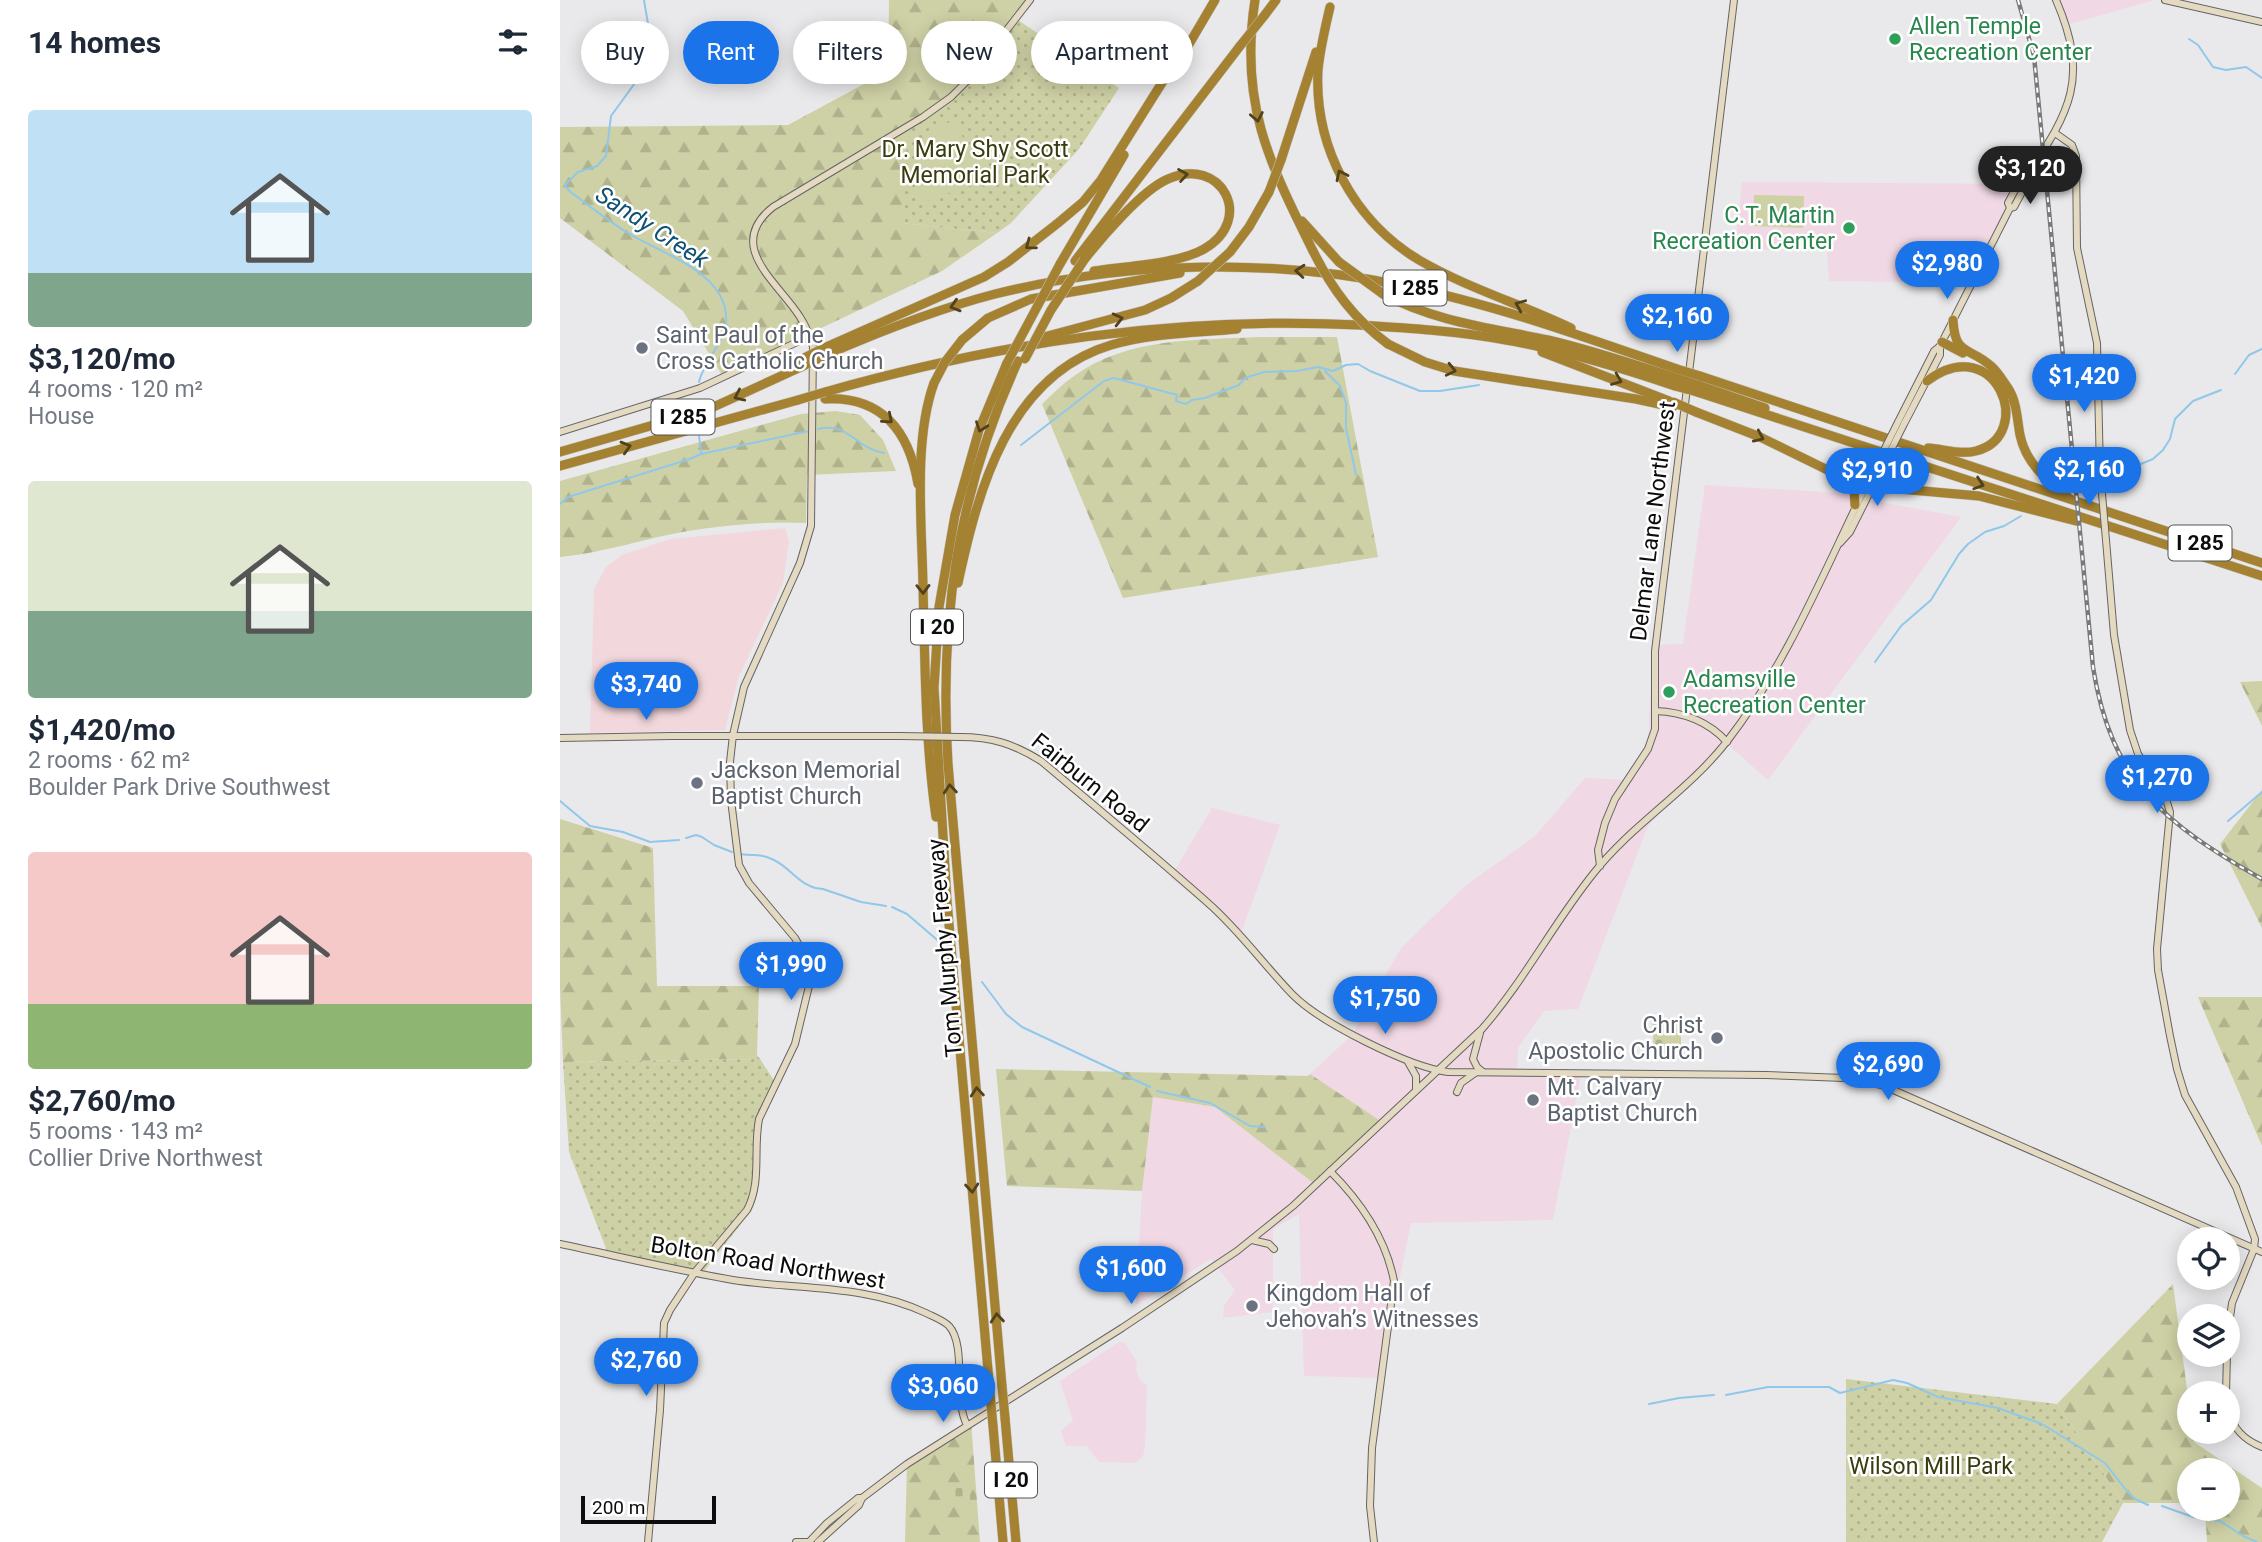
<!DOCTYPE html>
<meta charset="utf-8">
<style>
:root{--surface:#fff;--page:#f6f6f7;--text:#1f2937;--muted:#747a83;--accent:#1a73e8}
body{margin:0;font-family:Roboto,sans-serif;background:var(--page);color:var(--text);height:100vh;display:flex;flex-direction:column;font-size:26px;white-space:nowrap}
*{box-sizing:border-box;margin:0}
p{font-size:23px;color:var(--muted)}
.icon{flex:none;width:38px;height:38px;fill:none;stroke:currentColor;stroke-width:2;stroke-linecap:round;stroke-linejoin:round}
.map{position:relative;flex:1;overflow:hidden}
.side{display:flex;flex-direction:column;background:var(--surface);width:560px}
.side>*{flex:none}
.guide{position:absolute;left:21px;top:21px;width:665px;height:63px;display:flex;gap:14px}
.buttons{position:absolute;left:1617px;top:1227px;display:grid;gap:14px}
.buttons a{display:grid;place-items:center;width:63px;height:63px;border-radius:50%;background:var(--surface);box-shadow:0 4px 18px #0003;font-size:35px}
.scale{position:absolute;left:21px;bottom:18px;width:135px;box-sizing:border-box;padding-left:7px;border:4px solid #0c0c0c;border-top:0;font-size:19px;line-height:24px;white-space:nowrap;color:#0c0c0c;-webkit-text-stroke:5px #fff;paint-order:stroke}
.price{position:absolute;translate:-50% -60px;padding:0 16px;border-radius:24px;background:var(--accent);color:#fff;font-size:23px;line-height:46px;filter:drop-shadow(0 2px 4px #0008)}
.price::after{content:'';position:absolute;left:50%;top:42px;width:21px;height:16px;margin-left:-10px;background:inherit;clip-path:polygon(0 0,100% 0,50% 100%)}
.price.selected{background:#222;color:#fff}
ul{padding:0;list-style:none}
li{display:grid;align-content:center;gap:14px;height:371px;padding:0 28px}
li span{display:grid;place-items:center;height:217px;border-radius:7px;color:#555}
li>.icon{margin-inline-start:auto}
span .icon{width:126px;height:126px;fill:#fffc;stroke-width:1}
li b{font-size:30px}
h2{display:flex;justify-content:space-between;align-items:center;height:84px;padding:0 28px;font-size:30px}
.chip{padding:0 24px;border-radius:32px;background:var(--surface);box-shadow:0 4px 18px #0003;font-size:24px;line-height:63px}
.chip.selected{background:var(--accent);color:#fff}
main{display:flex;flex:1;min-height:0}
.map>svg:first-child{display:block}
.commercial{fill:#f0d8e4}
.education{fill:#f2d8dd}
.forest{fill:url(#forest-firs)}
.cemetery{fill:url(#cemetery-stones)}
.park{fill:url(#park-dots)}
.garden{fill:#ced1a5}
.lines{fill:none;stroke-linecap:round;stroke-linejoin:round}
.stream{stroke:#90c7ea;stroke-width:2}
.secondary-casing{stroke:#656466;stroke-width:8}
.highway-casing{stroke:#c5c5c5;stroke-width:10}
.secondary{stroke:#e4dac1;stroke-width:6}
.highway{stroke:#a58231;stroke-width:9}
.rail-casing{stroke:#797979;stroke-width:4.5}
.rail{stroke:#fff;stroke-width:2;stroke-dasharray:5;stroke-linecap:butt}
.secondary-bridge-casing{stroke:#656466;stroke-width:8;stroke-linecap:butt}
.highway-bridge-casing{stroke:#c5c5c5;stroke-width:10;stroke-linecap:butt}
.secondary-bridge{stroke:#e4dac1;stroke-width:6}
.highway-bridge{stroke:#a58231;stroke-width:9}
.oneway{stroke:#51411d}
.leisure-dot{fill:#2e9e5b;stroke:#fff;stroke-width:2.5}
.worship-dot{fill:#6b7280;stroke:#fff;stroke-width:2.5}
.labels{text-anchor:middle;dominant-baseline:central;stroke-width:5;stroke-linejoin:round;paint-order:stroke}
.shield{fill:#fff;stroke:#555;stroke-width:2}
.shield-label{font-size:21px;font-weight:bold;fill:#0c0c0c}
.leisure-label{font-size:23px;fill:#27864d;stroke:#fff;text-anchor:start}
.park-label{font-size:23px;fill:#3a3b0f;stroke:#fff}
.worship-label{font-size:23px;fill:#5b616d;stroke:#fff;text-anchor:start}
.street-label{font-size:23px;fill:#0c0c0c;stroke:#fff}
.water-label{font-size:24px;font-style:italic;fill:#0f5174;stroke:#fff}
</style>
<main>
<section class="side">
<h2>14 homes<svg class="icon" aria-label="filters" viewBox="0 0 24 24"><path d="M4 7h16M4 17h16"/><circle cx="9" cy="7" r="2"/><circle cx="15" cy="17" r="2"/></svg></h2>
<ul>
<li><span style="background:linear-gradient(#bfe0f5 75%,#7fa58c 0)"><svg class="icon" aria-label="home" viewBox="0 0 24 24"><path d="M3 11l9-7 9 7M6 9v11h12V9"/></svg></span><div><b>$3,120/mo</b><p>4 rooms · 120 m²</p><p>House</p></div></li>
<li><span style="background:linear-gradient(#dfe7d0 60%,#7fa58c 0)"><svg class="icon" aria-label="home" viewBox="0 0 24 24"><path d="M3 11l9-7 9 7M6 9v11h12V9"/></svg></span><div><b>$1,420/mo</b><p>2 rooms · 62 m²</p><p>Boulder Park Drive Southwest</p></div></li>
<li><span style="background:linear-gradient(#f6c9c9 70%,#8fb573 0)"><svg class="icon" aria-label="home" viewBox="0 0 24 24"><path d="M3 11l9-7 9 7M6 9v11h12V9"/></svg></span><div><b>$2,760/mo</b><p>5 rooms · 143 m²</p><p>Collier Drive Northwest</p></div></li>
</ul>
</section>
<div class="map">
<svg width="1702" height="1542" viewBox="0 0 1702 1542">
<defs>
<pattern id="forest-firs" width="22" height="20" patternUnits="userSpaceOnUse" patternTransform="scale(1.75)"><rect width="22" height="20" fill="#ced1a5"/><path d="M5 1l3.5 6h-7zM16 11l3.5 6h-7z" fill="#b0b28d"/></pattern>
<pattern id="cemetery-stones" width="16" height="16" patternUnits="userSpaceOnUse" patternTransform="scale(1.75)"><rect width="16" height="16" fill="#ced1a5"/><path d="M2 7V4a2 2 0 0 1 4 0v3zM10 15v-3a2 2 0 0 1 4 0v3z" fill="#b0b28d"/></pattern>
<pattern id="park-dots" width="8" height="8" patternUnits="userSpaceOnUse" patternTransform="scale(1.75)"><rect width="8" height="8" fill="#ced1a5"/><path d="M2 2h.1M6 6h.1" fill="none" stroke="#b0b28d" stroke-width="1.8" stroke-linecap="round"/></pattern>
</defs>
<rect width="100%" height="100%" fill="#e9e9eb"/>
<g class="commercial">
<path d="M1497,0H1595L1510,24Z"/>
<path d="M1182,182L1464,184L1431,247L1369,252V282L1269,281L1267,249L1175,250Z"/>
<path d="M1145,485L1297,494L1309,500L1401,517L1208,780L1167,744L1088,826L1018,1009L984,1011L958,1048L957,1072L1021,1075L993,1220L851,1223L819,1378L744,1376L739,1214L713,1229V1312L663,1318L664,1305L675,1290L651,1259L576,1305L582,1191L593,1097L655,1107L756,1185L824,1124L750,1074L792,1035L841,948L906,885L974,837L1025,778L1065,780L1088,745L1093,645L1123,644Z"/>
<path d="M652,808L720,825L681,933L610,878Z"/>
<path d="M559,1342H564L577,1362L576,1369L580,1380L587,1386L585,1447L583,1456L575,1463L539,1462L527,1446H506L501,1431L513,1421L500,1381Z"/>
</g>
<path class="education" d="M225,528L229,541L223,583L179,676L165,730L30,733L34,589L46,567L62,555L110,539Z"/>
<g class="forest">
<path d="M329,0H472L458,20L342,223L437,233L382,271L162,375L123,311L0,218V127L228,125L328,71Z"/>
<path d="M701,337H777L818,557L563,598L482,404C492,395 502,384 514,376C567,337 639,340 701,337Z"/>
<path d="M276,411L300,415L323,440L336,471L247,475L246,523C207,521 167,525 128,531C85,538 44,553 0,557V481L241,414Z"/>
<path d="M1702,681V726L1680,682Z"/>
<path d="M1702,790V928L1660,844Z"/>
<path d="M0,819L93,848L97,986H199L197,1055L200,1059L3,1062L0,988Z"/>
<path d="M1638,997H1702V1146Z"/>
<path d="M436,1069L748,1076L750,1074L825,1124L756,1185L655,1107L593,1097L582,1191L447,1186Z"/>
<path d="M1613,1284L1629,1404V1432H1633L1634,1442L1702,1488V1542H1647L1645,1509L1668,1508V1470H1629V1503H1563L1497,1404Z"/>
<path d="M411,1421L420,1542H345L347,1464Z"/>
</g>
<g class="cemetery">
<path d="M1092,1018H1121V1049L1117,1056C1108,1059 1100,1058 1094,1052Z"/>
<rect x="393" y="1488" width="17" height="17"/>
</g>
<g class="park">
<path d="M458,20L559,88L519,149L451,223L437,233L341,223L349,124L410,81Z"/>
<path d="M200,1059L217,1085L197,1129V1162L192,1210L142,1274L50,1259L9,1152L3,1062Z"/>
<path d="M1286,1379L1497,1404L1563,1503L1542,1542H1286Z"/>
</g>
<g class="garden">
<path d="M395,120L420,175L417,183L361,203C350,166 356,134 395,120Z"/>
<path d="M1194,195L1244,196L1243,228L1193,226Z"/>
</g>
<g class="lines">
<g class="stream">
<path d="M84,0L88,24L86,52L75,83L51,116L46,156L37,166L18,172L5,185C9,193 13,193 20,199C37,212 54,225 73,236C106,255 170,275 166,323C164,344 144,360 139,382"/>
<path d="M1629,39L1638,45L1653,67L1666,70L1686,67L1702,78"/>
<path d="M765,371L780,386L786,403V428L796,475"/>
<path d="M1675,374L1689,355L1702,349"/>
<path d="M258,429C290,422 294,448 324,453"/>
<path d="M139,436L141,453"/>
<path d="M461,445L544,381L554,378L617,395L616,401L626,404L632,400L645,398L679,385L685,378L704,372L737,371L758,367L773,371L786,365L798,364L810,371L860,391H880L919,385"/>
<path d="M1502,481L1549,477L1593,459L1603,450L1610,439L1615,419L1633,401L1661,390"/>
<path d="M0,504L8,497L130,459L141,454L249,431"/>
<path d="M1315,662L1341,626L1371,600L1399,554L1408,544L1425,532L1444,526L1461,516"/>
<path d="M0,801L30,826L63,832L90,842L119,840"/>
<path d="M1668,821L1702,792"/>
<path d="M126,838L136,835L142,837L154,845L172,852"/>
<path d="M180,854C196,857 196,852 214,860C231,868 242,889 263,889L301,902L326,906"/>
<path d="M332,907L347,914L383,945"/>
<path d="M422,982L446,1014L462,1027L590,1087"/>
<path d="M597,1091L650,1103L690,1126L705,1127"/>
<path d="M1166,1395L1208,1387H1269L1280,1393L1333,1380L1347,1383L1378,1397L1438,1408L1482,1424L1545,1463L1566,1490L1575,1499L1588,1505"/>
<path d="M1089,1404L1119,1398L1154,1395"/>
<path d="M1602,1506L1633,1517L1660,1521L1683,1536L1697,1542"/>
</g>
<defs>
<g id="secondary">
<path d="M1605,0L1702,22"/>
<path d="M1495,133L1512,145L1516,156L1517,248L1537,343L1540,471"/>
<path d="M1450,208L1454,207L1462,192L1460,187"/>
<path d="M1129,373L1174,0"/>
<path d="M1338,422L1374,351L1380,346L1450,208L1448,203L1456,188L1460,187C1505,117 1533,85 1496,0"/>
<path d="M1344,424L1380,355V346"/>
<path d="M0,432L140,388L250,336"/>
<path d="M1546,540L1554,635L1570,730L1578,754L1605,796L1610,812L1597,949L1598,970L1610,1036L1617,1069L1625,1095L1676,1187L1695,1239L1694,1249L1672,1303L1668,1332"/>
<path d="M1280,543L1290,532L1322,468"/>
<path d="M1095,711C1123,712 1148,721 1167,742"/>
<path d="M400,737C432,737 454,744 481,761C537,808 594,855 648,903C679,930 703,964 732,994C759,1022 849,1067 888,1072L1206,1075L1284,1078L1322,1085L1702,1252"/>
<path d="M0,738L111,736H340"/>
<path d="M1040,866L1038,850L1045,823L1055,799L1088,749L1095,729V651L1127,388"/>
<path d="M920,1033L913,1059L917,1067L923,1072"/>
<path d="M848,1062L856,1076V1089"/>
<path d="M897,1092L901,1083L915,1073"/>
<path d="M770,1171C800,1201 826,1239 834,1281L812,1448L810,1506L814,1542"/>
<path d="M692,1240L709,1244L714,1249"/>
<path d="M0,1244C57,1256 115,1270 173,1280C238,1290 305,1284 366,1313C374,1317 383,1320 389,1326C407,1346 393,1399 407,1425"/>
<path d="M1666,1393L1667,1354"/>
<path d="M1668,1410C1673,1429 1684,1440 1702,1447"/>
<path d="M88,1542L100,1410L104,1323L110,1310L135,1272L187,1210C202,1182 193,1150 199,1119L235,1044L249,986V971L246,958L235,938L189,883L179,865L171,800L170,762L173,735L184,687L240,563L251,526L253,347C250,336 246,326 240,317C218,282 164,246 213,207L363,117L391,97L408,80L470,0"/>
<path d="M236,1542H249"/>
<path d="M249,1542L267,1523L298,1498H302L347,1464L562,1328L677,1251L733,1206L922,1029C964,981 993,924 1033,874C1072,824 1129,791 1168,740C1232,657 1269,558 1316,466"/>
<path d="M258,1542L299,1505L302,1498"/>
</g>
<g id="highway">
<path d="M695,0C679,103 709,162 753,251"/>
<path d="M770,7C765,28 760,49 758,70C754,147 794,221 859,260C907,288 961,304 1011,328"/>
<path d="M704,16L716,0"/>
<path d="M721,160L756,52"/>
<path d="M742,221L779,262"/>
<path d="M670,252L689,227L709,192"/>
<path d="M524,260C542,237 582,190 608,179C661,155 696,219 644,249C619,264 564,266 534,271"/>
<path d="M515,261L680,46"/>
<path d="M500,264L564,155"/>
<path d="M823,294C876,322 931,328 988,340C1031,350 1073,364 1116,378"/>
<path d="M1393,320C1395,357 1409,346 1431,366C1438,372 1443,381 1448,388C1457,402 1457,419 1460,435C1466,464 1487,480 1509,498"/>
<path d="M480,338L585,310L611,298L638,281"/>
<path d="M402,340L428,318L471,299L620,273"/>
<path d="M1382,342L1403,353"/>
<path d="M828,344L865,362L894,371L1076,399L1113,407"/>
<path d="M266,347L424,277L448,262L498,223L523,202L541,180L615,62L625,51L655,0"/>
<path d="M982,352L1109,401"/>
<path d="M266,355C321,331 377,309 435,294C567,261 711,258 844,286C937,305 1027,338 1117,369"/>
<path d="M1140,376L1702,563"/>
<path d="M1367,381C1436,329 1477,435 1416,451C1400,455 1384,449 1368,448"/>
<path d="M374,383C353,441 362,525 363,586C365,663 365,740 376,817"/>
<path d="M1138,385L1205,408"/>
<path d="M265,392C443,342 613,316 799,325C848,328 897,331 946,340C1004,350 1059,367 1115,386"/>
<path d="M1137,392L1702,576"/>
<path d="M265,399C322,396 349,431 358,484"/>
<path d="M1136,412L1200,437L1288,480L1296,482L1308,481L1329,488L1419,496L1516,521"/>
<path d="M0,452L149,409L241,367"/>
<path d="M0,466L238,400"/>
<path d="M1288,480L1294,489L1295,505"/>
<path d="M398,583C418,490 448,376 551,345C591,333 635,333 677,329"/>
<path d="M442,1386L388,764C379,619 397,494 458,361"/>
<path d="M430,1393L387,901L374,688L379,607L395,515L419,430L447,363"/>
<path d="M445,1418L456,1542"/>
<path d="M433,1426L443,1542"/>
</g>
</defs>
<use href="#secondary" class="secondary-casing"/>
<use href="#highway" class="highway-casing"/>
<use href="#secondary" class="secondary"/>
<use href="#highway" class="highway"/>
<defs>
<path id="rail" d="M1458,0L1474,56L1533,667C1551,782 1606,825 1702,879"/>
</defs>
<use href="#rail" class="rail-casing"/>
<use href="#rail" class="rail"/>
<defs>
<g id="secondary-bridge">
<path d="M1316,466L1338,422"/>
<path d="M1322,468L1344,424"/>
<path d="M1540,471L1546,540"/>
<path d="M340,736L400,737"/>
</g>
<g id="highway-bridge">
<path d="M680,46L704,16"/>
<path d="M709,192L721,160"/>
<path d="M753,251C772,289 794,319 828,344"/>
<path d="M779,262L823,294"/>
<path d="M638,281L670,252"/>
<path d="M465,359L491,310L524,260"/>
<path d="M240,360L266,347"/>
<path d="M447,363L500,264"/>
<path d="M241,367L266,355"/>
<path d="M1117,369L1140,376"/>
<path d="M1116,378L1138,385"/>
<path d="M374,383L385,362L402,340"/>
<path d="M1115,386L1137,392"/>
<path d="M238,400L265,392"/>
<path d="M1113,402L1136,412"/>
<path d="M442,1386L445,1418"/>
<path d="M430,1393L433,1426"/>
</g>
</defs>
<use href="#secondary-bridge" class="secondary-bridge-casing"/>
<use href="#highway-bridge" class="highway-bridge-casing"/>
<use href="#secondary-bridge" class="secondary-bridge"/>
<use href="#highway-bridge" class="highway-bridge"/>
</g>
<defs><path id="oneway-chevron" d="M-2-3.5L2.5 0L-2 3.5" fill="none" stroke-width="1.6" stroke-linecap="round" stroke-linejoin="round" transform="scale(1.75)"/></defs>
<g class="oneway">
<use href="#oneway-chevron" transform="translate(697 117) rotate(79)"/>
<use href="#oneway-chevron" transform="translate(623 175) rotate(-9)"/>
<use href="#oneway-chevron" transform="translate(781 175) rotate(-116)"/>
<use href="#oneway-chevron" transform="translate(470 245) rotate(143)"/>
<use href="#oneway-chevron" transform="translate(740 271) rotate(-175)"/>
<use href="#oneway-chevron" transform="translate(960 305) rotate(-157)"/>
<use href="#oneway-chevron" transform="translate(395 306) rotate(163)"/>
<use href="#oneway-chevron" transform="translate(558 319) rotate(-14)"/>
<use href="#oneway-chevron" transform="translate(891 370) rotate(13)"/>
<use href="#oneway-chevron" transform="translate(1057 380) rotate(22)"/>
<use href="#oneway-chevron" transform="translate(179 396) rotate(155)"/>
<use href="#oneway-chevron" transform="translate(328 419) rotate(41)"/>
<use href="#oneway-chevron" transform="translate(421 427) rotate(110)"/>
<use href="#oneway-chevron" transform="translate(1199 437) rotate(24)"/>
<use href="#oneway-chevron" transform="translate(66 447) rotate(-16)"/>
<use href="#oneway-chevron" transform="translate(1419 484) rotate(18)"/>
<use href="#oneway-chevron" transform="translate(363 589) rotate(89)"/>
<use href="#oneway-chevron" transform="translate(390 789) rotate(-95)"/>
<use href="#oneway-chevron" transform="translate(417 1092) rotate(-95)"/>
<use href="#oneway-chevron" transform="translate(412 1188) rotate(85)"/>
<use href="#oneway-chevron" transform="translate(437 1318) rotate(-95)"/>
</g>
<g class="leisure-dot">
<circle cx="1335" cy="39" r="7"/>
<circle cx="1289" cy="228" r="7"/>
<circle cx="1109" cy="692" r="7"/>
</g>
<g class="worship-dot">
<circle cx="82" cy="348" r="7"/>
<circle cx="137" cy="783" r="7"/>
<circle cx="1157" cy="1038" r="7"/>
<circle cx="973" cy="1100" r="7"/>
<circle cx="692" cy="1306" r="7"/>
</g>
<g class="labels">
<g class="shield">
<rect x="823.5" y="270.5" width="63" height="35" rx="5"/>
<rect x="91.5" y="399.5" width="63" height="35" rx="5"/>
<rect x="1608.5" y="525.5" width="63" height="35" rx="5"/>
<rect x="351" y="609.5" width="52" height="35" rx="5"/>
<rect x="425" y="1462.5" width="52" height="35" rx="5"/>
</g>
<g class="shield-label">
<text x="855" y="288">I 285</text>
<text x="123" y="417">I 285</text>
<text x="1640" y="543">I 285</text>
<text x="377" y="627">I 20</text>
<text x="451" y="1480">I 20</text>
</g>
<g class="leisure-label">
<text x="1349" y="26">Allen Temple<tspan x="1349" dy="26">Recreation Center</tspan></text>
<text x="1275" y="215" text-anchor="end">C.T. Martin<tspan x="1275" dy="26">Recreation Center</tspan></text>
<text x="1123" y="679">Adamsville<tspan x="1123" dy="26">Recreation Center</tspan></text>
</g>
<g class="park-label">
<text x="415" y="149">Dr. Mary Shy Scott<tspan x="415" dy="26">Memorial Park</tspan></text>
<text x="1371" y="1466">Wilson Mill Park</text>
</g>
<g class="worship-label">
<text x="96" y="335">Saint Paul of the<tspan x="96" dy="26">Cross Catholic Church</tspan></text>
<text x="151" y="770">Jackson Memorial<tspan x="151" dy="26">Baptist Church</tspan></text>
<text x="1143" y="1025" text-anchor="end">Christ<tspan x="1143" dy="26">Apostolic Church</tspan></text>
<text x="987" y="1087">Mt. Calvary<tspan x="987" dy="26">Baptist Church</tspan></text>
<text x="706" y="1293">Kingdom Hall of<tspan x="706" dy="26">Jehovah’s Witnesses</tspan></text>
</g>
<g class="street-label">
<text transform="translate(1093 521) rotate(-83)">Delmar Lane Northwest</text>
<text transform="translate(530 783) rotate(39)">Fairburn Road</text>
<text transform="translate(385 948) rotate(-95)">Tom Murphy Freeway</text>
<text transform="translate(208 1263) rotate(9)">Bolton Road Northwest</text>
</g>
<g class="water-label">
<text transform="translate(92 227) rotate(33)">Sandy Creek</text>
</g>
</g>
</svg>
<div class="buttons">
<a><svg class="icon" aria-label="locate" viewBox="0 0 24 24"><circle cx="12" cy="12" r="6"/><path d="M12 2v4M12 18v4M2 12h4M18 12h4"/></svg></a>
<a><svg class="icon" aria-label="layers" viewBox="0 0 24 24"><path d="M12 4l9 5-9 5-9-5zM3 14l9 5 9-5"/></svg></a>
<a>+</a>
<a>−</a>
</div>
<div class="scale">200 m</div>
<b class="price selected" style="left:1470px;top:206px">$3,120</b>
<b class="price" style="left:1387px;top:301px">$2,980</b>
<b class="price" style="left:1117px;top:354px">$2,160</b>
<b class="price" style="left:1524px;top:414px">$1,420</b>
<b class="price" style="left:1529px;top:507px">$2,160</b>
<b class="price" style="left:1317px;top:508px">$2,910</b>
<b class="price" style="left:86px;top:722px">$3,740</b>
<b class="price" style="left:1597px;top:815px">$1,270</b>
<b class="price" style="left:231px;top:1002px">$1,990</b>
<b class="price" style="left:825px;top:1036px">$1,750</b>
<b class="price" style="left:1328px;top:1102px">$2,690</b>
<b class="price" style="left:571px;top:1306px">$1,600</b>
<b class="price" style="left:86px;top:1398px">$2,760</b>
<b class="price" style="left:383px;top:1424px">$3,060</b>
<div class="guide">
<a class="chip">Buy</a>
<a class="chip selected">Rent</a>
<a class="chip">Filters</a>
<a class="chip">New</a>
<a class="chip">Apartment</a>
</div>
</div>
</main>
